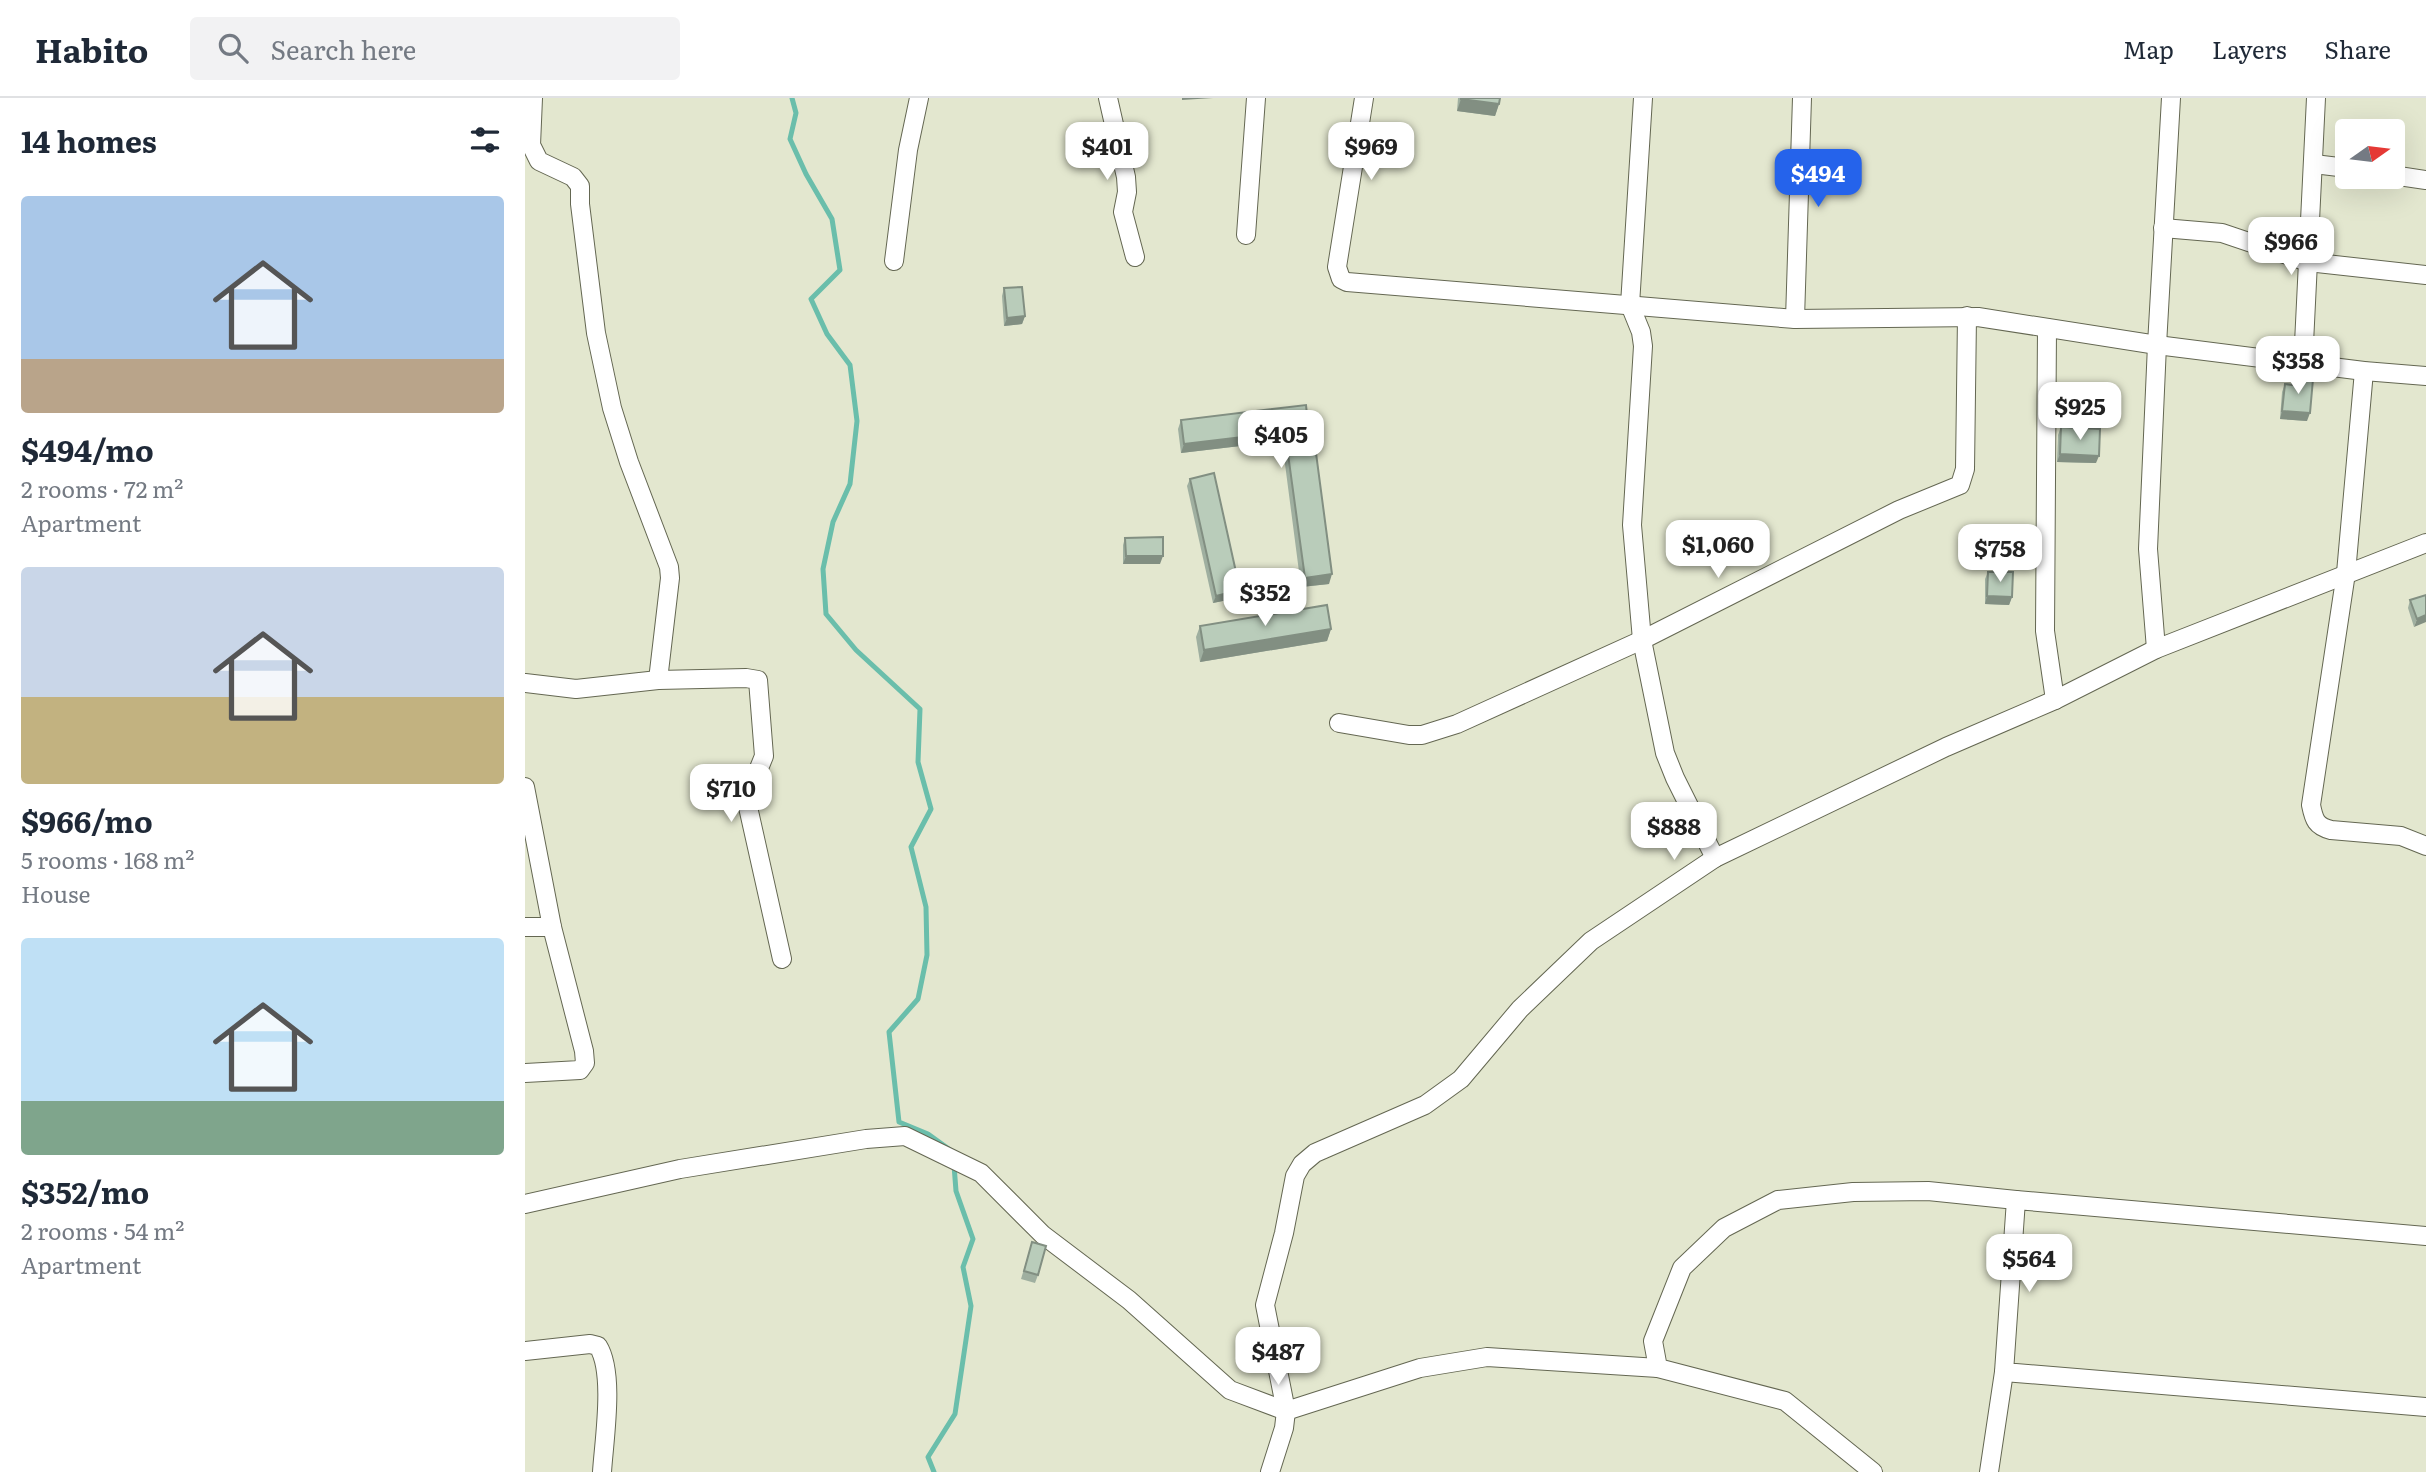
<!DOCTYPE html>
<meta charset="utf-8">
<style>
:root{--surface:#fff;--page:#f2f2f3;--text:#1f2937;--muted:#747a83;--line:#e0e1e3;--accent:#2563eb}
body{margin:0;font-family:Literata,serif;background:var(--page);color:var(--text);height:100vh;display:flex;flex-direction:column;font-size:26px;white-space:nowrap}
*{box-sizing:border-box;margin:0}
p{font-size:23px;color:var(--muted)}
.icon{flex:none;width:38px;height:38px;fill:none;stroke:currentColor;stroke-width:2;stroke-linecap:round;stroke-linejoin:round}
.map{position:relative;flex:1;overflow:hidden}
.sheet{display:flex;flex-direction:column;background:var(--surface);width:525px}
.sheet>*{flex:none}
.needle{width:46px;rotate:76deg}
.tools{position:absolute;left:1810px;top:21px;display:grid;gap:14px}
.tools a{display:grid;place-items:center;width:70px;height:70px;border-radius:7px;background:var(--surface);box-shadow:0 7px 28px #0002;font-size:35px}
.price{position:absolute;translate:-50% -60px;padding:0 16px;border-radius:14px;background:#fff;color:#222;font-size:23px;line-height:46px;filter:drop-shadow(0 2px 4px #0008)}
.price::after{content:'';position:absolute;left:50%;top:42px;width:21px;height:16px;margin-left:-10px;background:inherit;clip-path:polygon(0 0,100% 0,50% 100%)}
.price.active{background:var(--accent);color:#fff}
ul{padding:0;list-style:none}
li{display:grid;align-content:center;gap:14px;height:371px;padding:0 21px}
li span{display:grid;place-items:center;height:217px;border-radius:7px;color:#555}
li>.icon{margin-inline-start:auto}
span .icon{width:126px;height:126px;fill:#fffc;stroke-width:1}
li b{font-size:30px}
h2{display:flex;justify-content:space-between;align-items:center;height:84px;padding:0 21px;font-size:30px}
header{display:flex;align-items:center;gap:42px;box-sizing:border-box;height:98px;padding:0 35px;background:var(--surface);border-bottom:2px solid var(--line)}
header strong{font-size:33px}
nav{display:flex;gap:38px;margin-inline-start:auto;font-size:24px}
.search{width:490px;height:63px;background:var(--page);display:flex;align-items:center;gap:18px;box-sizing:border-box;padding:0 24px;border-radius:7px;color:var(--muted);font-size:26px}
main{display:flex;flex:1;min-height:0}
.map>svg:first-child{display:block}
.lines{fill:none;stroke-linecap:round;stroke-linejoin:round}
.stream{stroke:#6abeab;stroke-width:5}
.minor-casing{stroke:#646752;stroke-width:20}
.minor{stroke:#fff;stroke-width:18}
.wall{fill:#9fafa0}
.shaded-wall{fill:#828f82}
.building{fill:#b9ccba;stroke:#828f82;stroke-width:2}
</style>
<header>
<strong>Habito</strong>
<div class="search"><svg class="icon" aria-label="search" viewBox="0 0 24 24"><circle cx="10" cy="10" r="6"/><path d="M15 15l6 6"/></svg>Search here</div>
<nav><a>Map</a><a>Layers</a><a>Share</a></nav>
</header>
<main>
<section class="sheet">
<h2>14 homes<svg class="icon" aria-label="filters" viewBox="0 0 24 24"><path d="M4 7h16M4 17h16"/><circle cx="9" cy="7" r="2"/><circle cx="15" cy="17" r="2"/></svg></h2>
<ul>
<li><span style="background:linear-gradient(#a9c7e8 75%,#b9a48a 0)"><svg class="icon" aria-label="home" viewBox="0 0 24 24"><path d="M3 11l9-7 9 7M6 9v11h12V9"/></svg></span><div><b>$494/mo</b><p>2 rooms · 72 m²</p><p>Apartment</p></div></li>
<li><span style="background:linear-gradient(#c9d6e8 60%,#c2b280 0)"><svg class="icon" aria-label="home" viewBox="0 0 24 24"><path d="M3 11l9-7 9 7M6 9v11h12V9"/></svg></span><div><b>$966/mo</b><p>5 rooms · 168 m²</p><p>House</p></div></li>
<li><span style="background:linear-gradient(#bfe0f5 75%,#7fa58c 0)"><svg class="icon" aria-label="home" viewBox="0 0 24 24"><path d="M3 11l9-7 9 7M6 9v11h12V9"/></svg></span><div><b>$352/mo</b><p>2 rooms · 54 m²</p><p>Apartment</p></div></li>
</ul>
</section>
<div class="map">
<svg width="1901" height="1374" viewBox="0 0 1901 1374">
<rect width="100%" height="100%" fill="#e3e7cf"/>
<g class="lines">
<g class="stream">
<path d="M267,0L271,15L265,41L281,76L307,121L315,172L286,201L302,236L325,267L332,323L325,386L308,424L298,471L301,516L331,552L395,611L393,664L406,711L386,749L401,809L402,857L393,901L364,934L374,1024L403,1036L428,1054"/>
<path d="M409,1374L403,1359L430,1316L446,1208L438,1169L448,1141L431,1093L429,1067"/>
</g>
<defs>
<g id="minor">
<path d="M8,0L6,47L14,63L48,79L55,88V106L71,235L87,310L104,364L144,469L145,480L133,582"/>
<path d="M583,0L601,79L602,94L598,114L610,159"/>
<path d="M839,0L812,169L816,181L822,184L1270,221L1453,219L1632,247L1839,273L1901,278"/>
<path d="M1118,0L1105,207L1116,234L1118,248L1107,427L1117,542L1140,655L1150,680L1190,760"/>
<path d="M1789,66L1822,70"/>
<path d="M1867,77L1901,82"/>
<path d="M1638,130L1697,135L1783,164L1901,177"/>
<path d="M721,137L731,0"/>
<path d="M369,163L383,52L394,0"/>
<path d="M1270,221L1277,0"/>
<path d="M1522,230L1520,533L1530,602"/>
<path d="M1778,266L1791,0"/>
<path d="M1839,273L1821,475L1786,707C1789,722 1791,728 1806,732L1876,738L1901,748"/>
<path d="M1631,551L1623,451L1632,247L1646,0"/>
<path d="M0,585L51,591L133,582L221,580L233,582L239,658L226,690L223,709L257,861"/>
<path d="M814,625L884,637H897L932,626L1117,542L1374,412L1435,387L1440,371L1442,218"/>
<path d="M0,689L27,829L59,953L60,965L55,972L0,975"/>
<path d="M0,829H27"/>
<path d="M0,1106L155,1071L341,1041L380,1038L456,1075L518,1137L604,1202L705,1292L761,1313L895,1270L962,1259L1133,1270"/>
<path d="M1901,1138L1491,1102L1479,1274L1901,1309"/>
<path d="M0,1253L65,1246L73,1248C90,1275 79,1342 77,1374"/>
<path d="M745,1374L759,1330L761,1313L740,1207L759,1135L770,1078L777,1066L790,1055L900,1007L936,981L995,911L1066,843L1190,760L1421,649L1530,602L1631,551L1901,445"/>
<path d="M1348,1374L1260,1303L1133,1270L1128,1243L1157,1170L1199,1130L1253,1102L1328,1094L1403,1093L1491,1102"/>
<path d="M1464,1374L1479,1274"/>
</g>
</defs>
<use href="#minor" class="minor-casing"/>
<use href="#minor" class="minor"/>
</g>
<g class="wall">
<path d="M933,0H975L974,6L970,18L932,13Z"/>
<path d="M479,190L500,218L497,226L479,228L477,198Z"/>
<path d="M1768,279L1782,323L1755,321L1757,294L1760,286L1766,287Z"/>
<path d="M781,307L804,486L776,489L757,343L656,355L653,331L656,322Z"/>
<path d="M1536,329L1571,365L1532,364L1533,337Z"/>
<path d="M665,381L715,492L712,500L688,505L662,388Z"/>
<path d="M600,440L635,466H598V447Z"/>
<path d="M1463,474L1487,499L1484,507L1460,506V481Z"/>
<path d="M1901,497L1889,529L1883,510L1885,502Z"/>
<path d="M675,528L806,531L802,543L675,564L671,539Z"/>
<path d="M507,1144L513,1177L510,1185L496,1181Z"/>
</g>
<g class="shaded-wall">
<path d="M657,0H688L657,2Z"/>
<path d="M936,1L974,6L970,18L932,13Z"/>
<path d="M500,218L497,226L479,228L482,220Z"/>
<path d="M1757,313L1785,315L1782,323L1755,321Z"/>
<path d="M760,334L757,343L656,355L659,346Z"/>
<path d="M1535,356L1574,358L1571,365L1532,364Z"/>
<path d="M601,458H638L635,466H598Z"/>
<path d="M807,476L804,486L776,489L780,480Z"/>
<path d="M715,492L712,500L688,505L691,498Z"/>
<path d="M1462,498L1487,499L1484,507L1460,506Z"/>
<path d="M1901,517V524L1889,529L1892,521Z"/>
<path d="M806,531L802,543L675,564L679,552Z"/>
</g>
<g class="building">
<path d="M936,0H975L974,6L936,1Z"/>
<path d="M497,189L500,218L482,220L479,190Z"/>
<path d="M1768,279L1788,281L1785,315L1757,313L1760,286L1768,287Z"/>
<path d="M781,307L786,355H791L807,476L780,480L760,334L659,346L656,322Z"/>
<path d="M1536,329L1575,331L1574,358L1535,356Z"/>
<path d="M689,375L715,492L691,498L665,381Z"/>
<path d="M638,439V458H601L600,440Z"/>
<path d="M1463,474H1488L1487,499L1462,498Z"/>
<path d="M1901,497V517L1892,521L1885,502Z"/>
<path d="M802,507L806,531L679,552L675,528Z"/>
<path d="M507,1144L521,1148L513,1177L499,1173Z"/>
</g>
</svg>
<div class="tools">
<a><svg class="needle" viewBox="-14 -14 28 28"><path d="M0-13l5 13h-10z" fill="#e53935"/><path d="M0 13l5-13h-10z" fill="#747a83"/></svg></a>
</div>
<b class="price" style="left:582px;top:84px">$401</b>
<b class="price" style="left:846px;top:84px">$969</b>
<b class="price active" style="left:1293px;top:111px">$494</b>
<b class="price" style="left:1766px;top:179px">$966</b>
<b class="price" style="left:1773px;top:298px">$358</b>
<b class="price" style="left:1555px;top:344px">$925</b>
<b class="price" style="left:756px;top:372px">$405</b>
<b class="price" style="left:1193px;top:482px">$1,060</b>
<b class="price" style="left:1475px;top:486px">$758</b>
<b class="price" style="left:740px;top:530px">$352</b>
<b class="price" style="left:206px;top:726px">$710</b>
<b class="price" style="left:1149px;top:764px">$888</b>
<b class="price" style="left:1504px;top:1196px">$564</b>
<b class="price" style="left:753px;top:1289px">$487</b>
</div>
</main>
